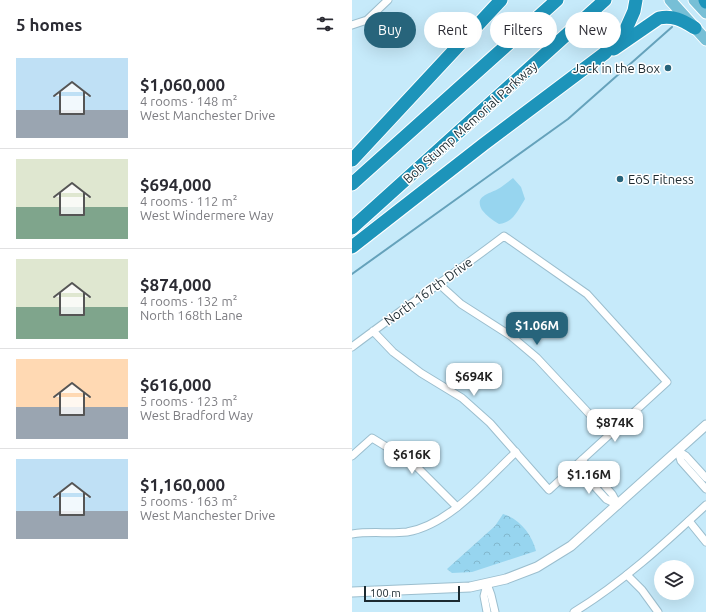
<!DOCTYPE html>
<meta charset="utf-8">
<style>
:root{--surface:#fff;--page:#f7f7f7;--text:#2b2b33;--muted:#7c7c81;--line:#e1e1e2;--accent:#27647b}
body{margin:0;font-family:Ubuntu,sans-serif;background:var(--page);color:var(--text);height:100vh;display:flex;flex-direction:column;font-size:15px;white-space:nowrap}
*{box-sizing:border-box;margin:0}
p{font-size:13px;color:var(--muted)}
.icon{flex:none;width:22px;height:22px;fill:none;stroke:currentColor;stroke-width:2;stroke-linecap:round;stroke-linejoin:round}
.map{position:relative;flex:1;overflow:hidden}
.details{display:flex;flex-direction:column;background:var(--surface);width:352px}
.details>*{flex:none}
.banner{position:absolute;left:12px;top:12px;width:282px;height:36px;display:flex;gap:8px}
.fabs{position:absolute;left:302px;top:560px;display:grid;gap:8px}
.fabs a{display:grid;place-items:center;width:40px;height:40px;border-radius:50%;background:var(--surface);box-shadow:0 4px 16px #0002;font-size:20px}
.scale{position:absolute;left:12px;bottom:10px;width:96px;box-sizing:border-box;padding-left:4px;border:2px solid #1c2a30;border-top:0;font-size:11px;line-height:14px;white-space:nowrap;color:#1c2a30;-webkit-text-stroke:3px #fff;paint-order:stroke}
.price{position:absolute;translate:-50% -34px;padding:0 9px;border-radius:8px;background:#fff;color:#222;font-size:13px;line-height:26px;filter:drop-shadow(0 1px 2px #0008)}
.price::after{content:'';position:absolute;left:50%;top:24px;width:12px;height:9px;margin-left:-6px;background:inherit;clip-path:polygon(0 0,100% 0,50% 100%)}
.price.current{background:var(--accent);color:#fff}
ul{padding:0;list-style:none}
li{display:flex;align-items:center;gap:12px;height:100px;padding:0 16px}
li+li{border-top:1px solid var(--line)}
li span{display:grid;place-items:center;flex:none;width:112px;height:80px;border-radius:0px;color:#555}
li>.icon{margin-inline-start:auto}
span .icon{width:48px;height:48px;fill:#fffc;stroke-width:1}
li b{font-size:17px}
h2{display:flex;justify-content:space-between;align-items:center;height:48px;padding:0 16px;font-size:17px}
.tag{padding:0 14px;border-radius:18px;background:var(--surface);box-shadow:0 4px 16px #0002;font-size:14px;line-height:36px}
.tag.current{background:var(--accent);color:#fff}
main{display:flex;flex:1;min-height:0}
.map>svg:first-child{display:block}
.grass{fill:#97d5ef}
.park{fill:url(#park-crowns)}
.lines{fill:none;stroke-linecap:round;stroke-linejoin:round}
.stream{stroke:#65a2bb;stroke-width:2}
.minor-casing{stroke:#9bbece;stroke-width:9}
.tertiary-casing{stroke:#9bbece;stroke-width:11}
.primary-casing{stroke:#fff;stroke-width:13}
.motorway-casing{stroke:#fff;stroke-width:15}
.minor{stroke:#fff;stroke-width:7}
.tertiary{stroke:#fff;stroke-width:9}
.primary{stroke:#77bfd6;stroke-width:11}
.motorway{stroke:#1d94ba;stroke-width:13}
.poi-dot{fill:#27647b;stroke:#fff;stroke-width:1.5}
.labels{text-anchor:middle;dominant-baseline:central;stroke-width:3;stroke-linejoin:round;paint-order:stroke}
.poi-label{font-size:13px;fill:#1c2a30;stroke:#fff;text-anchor:end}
.street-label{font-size:13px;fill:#1c2a30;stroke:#fff}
</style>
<main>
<section class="details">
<h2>5 homes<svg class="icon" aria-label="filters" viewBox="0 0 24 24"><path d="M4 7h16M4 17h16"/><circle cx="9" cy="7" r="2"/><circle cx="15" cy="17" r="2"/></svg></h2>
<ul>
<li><span style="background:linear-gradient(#bfe0f5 65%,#9aa5b1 0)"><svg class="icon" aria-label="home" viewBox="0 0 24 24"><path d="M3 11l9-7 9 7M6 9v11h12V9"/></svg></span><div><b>$1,060,000</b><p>4 rooms · 148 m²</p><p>West Manchester Drive</p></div></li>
<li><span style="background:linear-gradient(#dfe7d0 60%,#7fa58c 0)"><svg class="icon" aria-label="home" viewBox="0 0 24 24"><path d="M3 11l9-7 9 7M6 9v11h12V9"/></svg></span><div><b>$694,000</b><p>4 rooms · 112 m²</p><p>West Windermere Way</p></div></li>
<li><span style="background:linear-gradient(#dfe7d0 60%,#7fa58c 0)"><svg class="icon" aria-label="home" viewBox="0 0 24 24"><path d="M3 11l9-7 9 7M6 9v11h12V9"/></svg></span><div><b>$874,000</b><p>4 rooms · 132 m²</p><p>North 168th Lane</p></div></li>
<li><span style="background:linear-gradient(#ffd9b3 60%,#9aa5b1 0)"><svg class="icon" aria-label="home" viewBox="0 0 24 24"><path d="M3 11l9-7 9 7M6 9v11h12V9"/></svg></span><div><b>$616,000</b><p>5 rooms · 123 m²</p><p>West Bradford Way</p></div></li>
<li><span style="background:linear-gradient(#bfe0f5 65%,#9aa5b1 0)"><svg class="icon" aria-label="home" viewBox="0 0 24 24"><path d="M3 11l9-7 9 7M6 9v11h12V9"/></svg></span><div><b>$1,160,000</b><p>5 rooms · 163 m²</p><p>West Manchester Drive</p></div></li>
</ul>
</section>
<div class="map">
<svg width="354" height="612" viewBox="0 0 354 612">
<defs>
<pattern id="park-crowns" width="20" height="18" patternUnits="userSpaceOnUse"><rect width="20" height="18" fill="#97d5ef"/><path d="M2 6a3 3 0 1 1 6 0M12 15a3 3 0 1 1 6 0" fill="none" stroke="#82b7cd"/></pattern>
</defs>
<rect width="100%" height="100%" fill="#c6eafa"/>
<path class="grass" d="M161,178L169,187L173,199C166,210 161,223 147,224C140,220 135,216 130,210C122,196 137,194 146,189C151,186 156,182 161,178Z"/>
<path class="park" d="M151,514C168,519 180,535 184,551L120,572L100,573L95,569L143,526Z"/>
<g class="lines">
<path class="stream" d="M0,274L216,119L320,27"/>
<defs>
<g id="minor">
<path d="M0,25L15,20L36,0"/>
<path d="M87,284L109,304L159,336L185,358L257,435"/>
<path d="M0,347C50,309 102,274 152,236L235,294L315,382L197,490L138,423L110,398L69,373L41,352L21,331"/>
<path d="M326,451L329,461L354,489"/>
<path d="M326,451L334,456L354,478"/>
<path d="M0,456L20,438L61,463L105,507"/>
<path d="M230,460L260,494L266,505"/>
<path d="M224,466L254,499L266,505"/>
<path d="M337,521L354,542"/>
<path d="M0,534C18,531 37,534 55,532C97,525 134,480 164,452"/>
<path d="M275,575L290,590L306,612"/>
<path d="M135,584L139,595L143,612"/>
<path d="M135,584L132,596L135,612"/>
<path d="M222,612C270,583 313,543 354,505"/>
</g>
<path id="tertiary" d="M0,592L118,587L154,579L185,567L219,546L354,425"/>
<g id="primary">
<path d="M318,0L354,40"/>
<path d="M342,0L354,13"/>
</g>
<g id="motorway">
<path d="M353,0L354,2"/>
<path d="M262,49L307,18C322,15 331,21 343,28"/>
<path d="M0,160L149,0"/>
<path d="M0,184L205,0"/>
<path d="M0,228L253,0"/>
<path d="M0,247L132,144L253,53L274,29L282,11L284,0"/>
</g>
</defs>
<use href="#minor" class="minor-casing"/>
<use href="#tertiary" class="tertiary-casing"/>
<use href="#primary" class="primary-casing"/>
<use href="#motorway" class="motorway-casing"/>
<use href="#minor" class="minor"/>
<use href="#tertiary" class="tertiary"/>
<use href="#primary" class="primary"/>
<use href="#motorway" class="motorway"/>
</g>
<g class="poi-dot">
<circle cx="316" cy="68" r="4"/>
<circle cx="268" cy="179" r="4"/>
</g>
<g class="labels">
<g class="poi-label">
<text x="308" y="68">Jack in the Box</text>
<text x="276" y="179" text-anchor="start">EōS Fitness</text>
</g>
<g class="street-label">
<text transform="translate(118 122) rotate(-42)">Bob Stump Memorial Parkway</text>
<text transform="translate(76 291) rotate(-36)">North 167th Drive</text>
</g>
</g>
</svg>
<div class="fabs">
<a><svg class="icon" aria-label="layers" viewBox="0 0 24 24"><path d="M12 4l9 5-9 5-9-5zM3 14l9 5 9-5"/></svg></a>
</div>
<div class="scale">100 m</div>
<b class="price current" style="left:185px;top:346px">$1.06M</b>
<b class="price" style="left:122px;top:397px">$694K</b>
<b class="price" style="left:263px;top:443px">$874K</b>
<b class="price" style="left:60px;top:475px">$616K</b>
<b class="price" style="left:237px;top:495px">$1.16M</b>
<div class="banner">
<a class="tag current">Buy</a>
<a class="tag">Rent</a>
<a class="tag">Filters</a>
<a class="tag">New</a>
</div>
</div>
</main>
